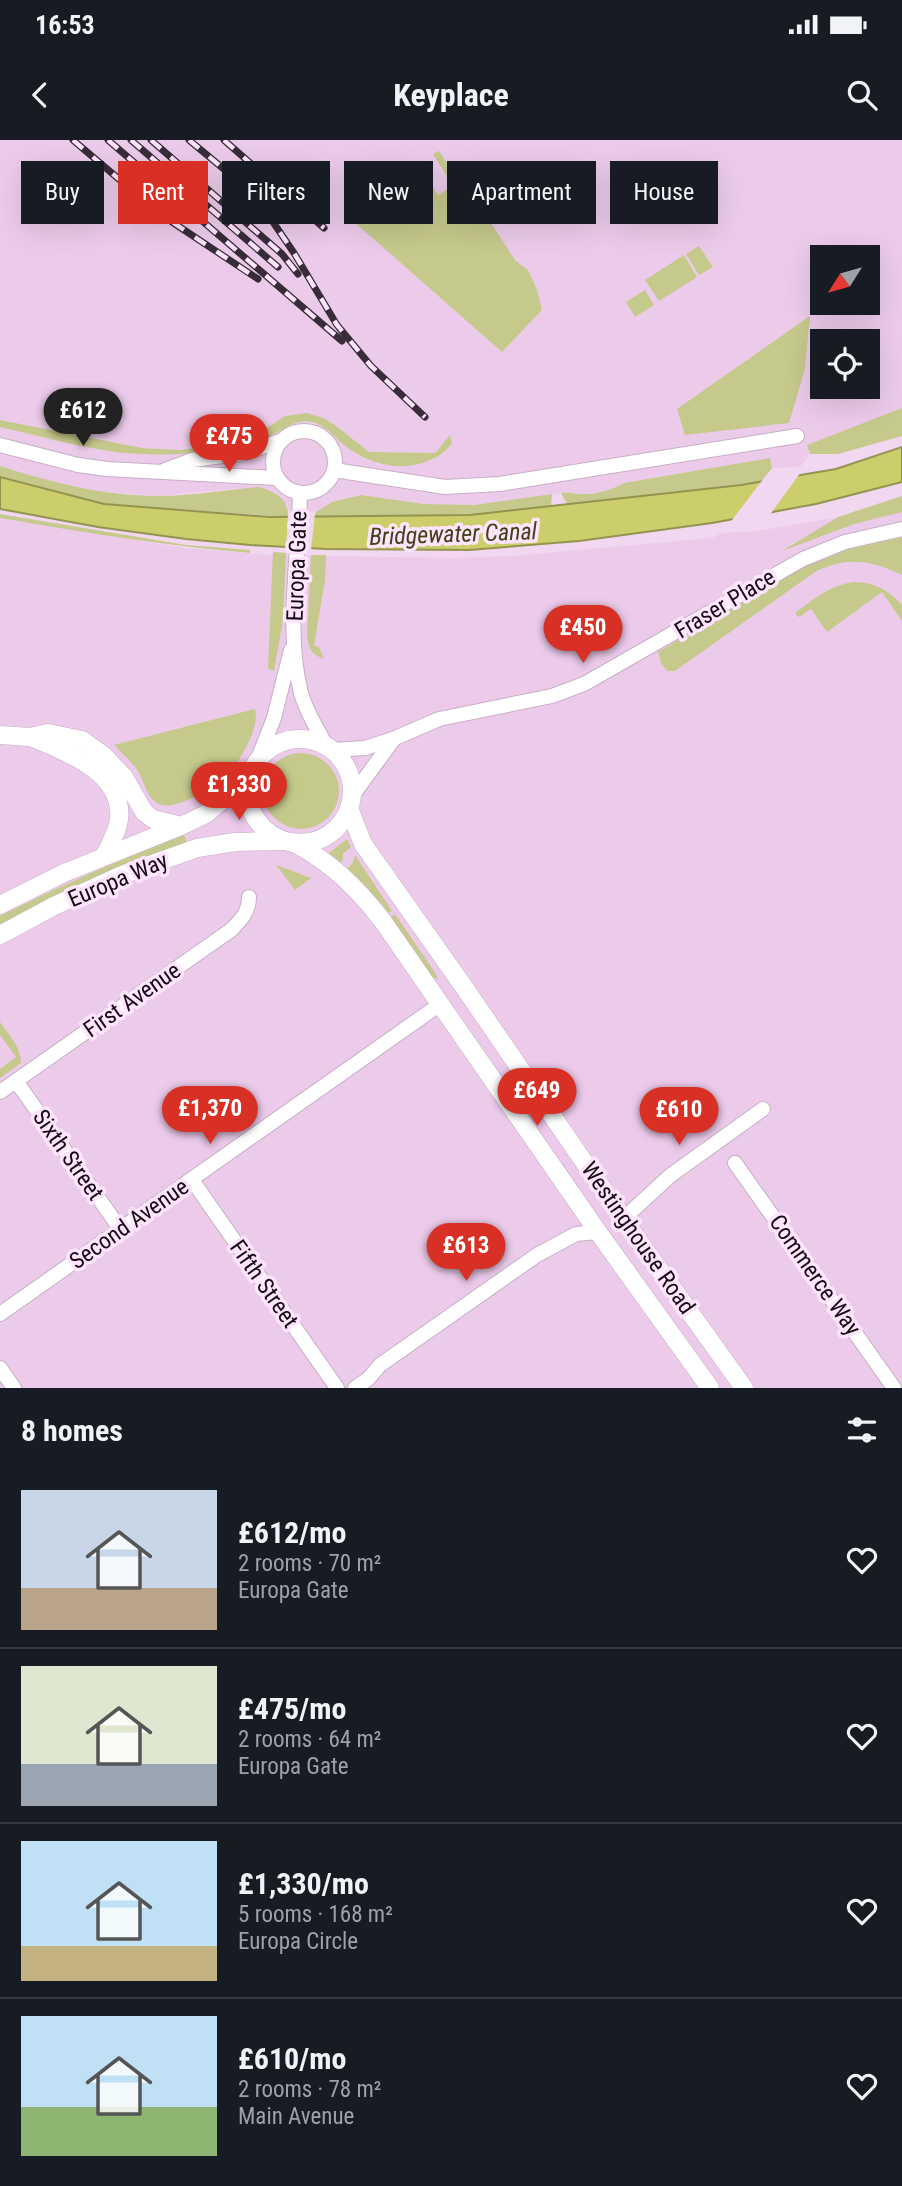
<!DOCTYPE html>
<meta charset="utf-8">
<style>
:root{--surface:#171b24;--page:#20242c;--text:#f1f3f6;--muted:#9ea1a6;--line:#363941;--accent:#d93025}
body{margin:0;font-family:"Roboto Condensed",sans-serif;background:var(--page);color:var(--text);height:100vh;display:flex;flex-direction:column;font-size:26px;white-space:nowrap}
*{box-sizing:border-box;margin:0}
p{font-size:23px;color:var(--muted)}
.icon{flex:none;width:38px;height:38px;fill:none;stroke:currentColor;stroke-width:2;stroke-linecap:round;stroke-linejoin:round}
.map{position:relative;height:1248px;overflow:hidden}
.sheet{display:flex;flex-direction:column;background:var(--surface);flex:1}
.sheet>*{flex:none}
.banner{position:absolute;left:21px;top:21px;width:861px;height:63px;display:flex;gap:14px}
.needle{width:46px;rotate:233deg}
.controls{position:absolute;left:810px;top:105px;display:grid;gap:14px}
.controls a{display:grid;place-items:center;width:70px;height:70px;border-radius:0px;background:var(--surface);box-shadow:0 7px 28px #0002;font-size:35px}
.price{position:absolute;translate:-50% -60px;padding:0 16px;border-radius:24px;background:var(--accent);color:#fff;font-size:23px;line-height:46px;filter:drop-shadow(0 2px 4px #0008)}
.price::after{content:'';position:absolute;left:50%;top:42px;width:21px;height:16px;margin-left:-10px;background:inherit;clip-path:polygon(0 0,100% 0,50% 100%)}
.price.active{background:#222;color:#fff}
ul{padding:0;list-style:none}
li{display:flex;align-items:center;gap:21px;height:175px;padding:0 21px}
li+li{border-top:2px solid var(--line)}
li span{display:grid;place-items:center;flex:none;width:196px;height:140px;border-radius:0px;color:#555}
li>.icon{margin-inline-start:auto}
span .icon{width:84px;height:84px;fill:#fffc;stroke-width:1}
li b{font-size:30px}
h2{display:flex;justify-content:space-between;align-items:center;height:84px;padding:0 21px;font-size:30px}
.chip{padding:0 24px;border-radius:0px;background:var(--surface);box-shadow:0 7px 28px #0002;font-size:24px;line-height:63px}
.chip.active{background:var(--accent);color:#fff}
.status{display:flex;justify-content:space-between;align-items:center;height:49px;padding:0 35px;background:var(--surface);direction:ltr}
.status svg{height:19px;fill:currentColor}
header{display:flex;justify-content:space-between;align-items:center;height:91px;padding:0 21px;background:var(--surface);font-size:32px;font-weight:700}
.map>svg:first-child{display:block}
.built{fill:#eccbea;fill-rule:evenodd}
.green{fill:#c6c98c}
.water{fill:#cbce6b;stroke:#949451;stroke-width:2}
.pier{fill:#f1d7f0}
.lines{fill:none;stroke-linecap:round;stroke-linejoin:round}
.minor-casing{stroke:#c7aec6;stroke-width:16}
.tertiary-casing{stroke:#c7aec6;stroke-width:19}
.minor{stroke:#fff;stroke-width:14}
.tertiary{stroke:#fff;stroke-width:18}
.rail-casing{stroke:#372c37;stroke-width:7}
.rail{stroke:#ffe4fd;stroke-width:4.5;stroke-dasharray:13;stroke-linecap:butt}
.labels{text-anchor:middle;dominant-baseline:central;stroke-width:7;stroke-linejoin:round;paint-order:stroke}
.street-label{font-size:23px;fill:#140b14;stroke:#ffe4fd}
.water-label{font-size:24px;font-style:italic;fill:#404117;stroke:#ffe4fd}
</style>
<div class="status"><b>16:53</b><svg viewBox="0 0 49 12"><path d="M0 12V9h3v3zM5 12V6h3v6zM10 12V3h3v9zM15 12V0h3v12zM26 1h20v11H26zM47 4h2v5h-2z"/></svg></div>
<header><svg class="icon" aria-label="back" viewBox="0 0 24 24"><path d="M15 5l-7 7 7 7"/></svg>Keyplace<svg class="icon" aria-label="search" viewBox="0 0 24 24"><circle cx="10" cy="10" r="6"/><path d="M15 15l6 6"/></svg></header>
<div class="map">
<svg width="902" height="1248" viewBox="0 0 902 1248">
<rect width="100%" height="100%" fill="#f1d7f0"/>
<g class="built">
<path d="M0,0H902V279L809,310L810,314L800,327L772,328L770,318L624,343L611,351L581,354L568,352L474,365L424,364L361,355L341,359L316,372L289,370L287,364L231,349L156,356L105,352L49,342L0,326V287L74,304L134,314L253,304L271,296L292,283L311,282L321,285L330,291L357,315L378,324L403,326L426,321L443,314L448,310L450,296L435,313L369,312L335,285L285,276L262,291L233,301L205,307L179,310L142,308L0,280ZM416,22L438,56L528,130L354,81ZM822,117H868V163H822ZM822,201H868V247H822Z"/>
<path d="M902,356V1248H0V378L186,408L268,415L454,418L512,416L712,398L722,393L758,391L838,377Z"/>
</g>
<g class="green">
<path d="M439,11L456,37L450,41L433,14Z"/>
<path d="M417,22L438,55L463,40L515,120L528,130L537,150L542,170L502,212L353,81Z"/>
<path d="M699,106L713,127L699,135L686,114Z"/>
<path d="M684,115L697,137L659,161L645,140Z"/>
<path d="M645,150L654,165L635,177L626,162Z"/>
<path d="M810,176L805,229L789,283L685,295L677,269Z"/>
<path d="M902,268V296L838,314H810L807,305Z"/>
<path d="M307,273L323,278L335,285L369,312L435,313L450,295L452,303C445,314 434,319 422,323C391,332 361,321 338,300C330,292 324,285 312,282C293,279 284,290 268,297C253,304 238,309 222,311C194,314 165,315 137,314C91,311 45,297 0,287V280L142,308L179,310L205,307L233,301L262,291L285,276Z"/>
<path d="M770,318L772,328L761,342L567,364L561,353C567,352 572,353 578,354C594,355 610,351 624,343Z"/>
<path d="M0,326C51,342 103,356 158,356C192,356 225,350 259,347C276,352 289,359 288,377L104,364L0,337Z"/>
<path d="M552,354L551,367L470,375L313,378L316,372L332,362L361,355L424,364L474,365Z"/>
<path d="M902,356V372L854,384L782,411L838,377Z"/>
<path d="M0,374L186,405L250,410V413C166,406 83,392 0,378Z"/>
<path d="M902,396V435C872,420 846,416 815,432L675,531H667L661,523L658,512L798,429L870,401Z"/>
<path d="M273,412L286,413L283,480L274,531L268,529Z"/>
<path d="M311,415H326L325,440L314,506L319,507L324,519C311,514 309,509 307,495Z"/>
<path d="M852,442C873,442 888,449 902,465V481L882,452L827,492L811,469L799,477L796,475V472C814,459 829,446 852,442Z"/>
<path d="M255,569C261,587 237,628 222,640C210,650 174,671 159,664C146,658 144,639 136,628C129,620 121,612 114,605Z"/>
<circle cx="301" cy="651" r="38"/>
<path d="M184,695L187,703L46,762L0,785V776C60,746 121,719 184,695Z"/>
<path d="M347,699L351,707L343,714V719L340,723L329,713Z"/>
<path d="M355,715L392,771L387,774L347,729L353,722Z"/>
<path d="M276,725L311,738L295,750Z"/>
<path d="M395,774L432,828L438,838L436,839L430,837L390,778Z"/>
<path d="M0,882C9,895 21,907 21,923L0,938V929L16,917L0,895Z"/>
</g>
<path class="water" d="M902,307V342L816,364L712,383L579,401L469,410L326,409L250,405L186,399L98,387L0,369V337L104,364L270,377L470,375L741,345L836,329Z"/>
<g class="pier">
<path d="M801,332L769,376L729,384L764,338Z"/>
<path d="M288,374H315L311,410H286Z"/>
</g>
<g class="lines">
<defs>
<g id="minor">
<circle cx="304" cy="322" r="31"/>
<path d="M0,305L78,325L107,329L277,338"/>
<path d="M165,330L192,320L245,313L280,301"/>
<path d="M334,330L445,347L500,344L797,296"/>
<path d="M300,353C299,416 285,492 301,553C306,572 318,590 327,607"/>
<path d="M332,610L365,608L393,599L439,579L552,556L584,544L803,419L845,402L902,389"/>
<path d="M257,621L274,578L291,510"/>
<path d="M352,656L393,600"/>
<path d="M16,941L121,1090"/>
<path d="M0,952L231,790C241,780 249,772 249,757"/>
<path d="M735,1023L894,1248"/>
<path d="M192,1040L337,1248"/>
<path d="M623,1079L671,1035L763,969"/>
<path d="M0,1174L439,865"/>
<path d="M0,1228L14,1248"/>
<path d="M355,1248L368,1239L380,1225L537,1115L576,1094L598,1092"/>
</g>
<g id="tertiary">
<path d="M0,595L30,597L48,593L82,600L103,615L124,637L144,672L153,679L181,686"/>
<path d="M33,598C67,612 124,633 119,679C118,691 110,704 105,715"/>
<circle cx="300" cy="651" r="52"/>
<path d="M349,668L363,704L464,847L623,1079L744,1248"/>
<path d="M294,703C331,722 357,748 382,780L598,1092L710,1248"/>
<path d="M0,765L64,733L181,686L206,674L249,637"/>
<path d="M0,795L54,766L122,735L197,708L235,702L282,701"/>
</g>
</defs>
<use href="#minor" class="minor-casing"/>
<use href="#tertiary" class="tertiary-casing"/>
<use href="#minor" class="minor"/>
<use href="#tertiary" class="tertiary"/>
<defs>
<g id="rail">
<path d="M73,0L160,74L258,139"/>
<path d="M108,0L342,201"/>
<path d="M131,0L278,127"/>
<path d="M151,0L282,114L298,134"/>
<path d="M189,0L225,30L271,79L294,113L337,185L371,226L425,277"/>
<path d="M224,0L324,88"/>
<path d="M123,29L163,63"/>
</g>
</defs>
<use href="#rail" class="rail-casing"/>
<use href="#rail" class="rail"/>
</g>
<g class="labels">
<g class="street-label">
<text transform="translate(297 426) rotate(-88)">Europa Gate</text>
<text transform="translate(725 464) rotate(-31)">Fraser Place</text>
<text transform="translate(118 740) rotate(-23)">Europa Way</text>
<text transform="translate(132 860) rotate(-35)">First Avenue</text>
<text transform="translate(68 1015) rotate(55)">Sixth Street</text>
<text transform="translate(129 1084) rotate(-35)">Second Avenue</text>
<text transform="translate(638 1098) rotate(55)">Westinghouse Road</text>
<text transform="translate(815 1135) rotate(55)">Commerce Way</text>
<text transform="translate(264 1144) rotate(55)">Fifth Street</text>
</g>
<g class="water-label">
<text transform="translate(453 394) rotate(-2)">Bridgewater Canal</text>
</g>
</g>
</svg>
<div class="controls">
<a><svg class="needle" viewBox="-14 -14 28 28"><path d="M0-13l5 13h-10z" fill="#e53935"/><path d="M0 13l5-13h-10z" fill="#9ea1a6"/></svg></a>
<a><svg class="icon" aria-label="locate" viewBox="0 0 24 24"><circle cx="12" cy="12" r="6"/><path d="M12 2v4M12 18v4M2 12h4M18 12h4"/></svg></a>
</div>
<b class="price active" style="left:83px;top:308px">£612</b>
<b class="price" style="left:229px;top:334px">£475</b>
<b class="price" style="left:583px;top:525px">£450</b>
<b class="price" style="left:239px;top:682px">£1,330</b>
<b class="price" style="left:537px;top:988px">£649</b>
<b class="price" style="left:210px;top:1006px">£1,370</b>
<b class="price" style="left:679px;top:1007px">£610</b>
<b class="price" style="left:466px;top:1143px">£613</b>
<div class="banner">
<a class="chip">Buy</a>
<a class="chip active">Rent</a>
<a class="chip">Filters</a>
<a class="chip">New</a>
<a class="chip">Apartment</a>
<a class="chip">House</a>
</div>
</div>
<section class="sheet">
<h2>8 homes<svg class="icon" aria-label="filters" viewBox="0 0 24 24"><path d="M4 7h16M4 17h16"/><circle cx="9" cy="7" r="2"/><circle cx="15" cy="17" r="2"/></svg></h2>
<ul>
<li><span style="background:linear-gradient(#c9d6e8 70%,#b9a48a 0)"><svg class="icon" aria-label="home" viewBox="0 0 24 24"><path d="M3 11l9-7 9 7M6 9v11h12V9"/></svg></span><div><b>£612/mo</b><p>2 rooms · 70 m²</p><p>Europa Gate</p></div><svg class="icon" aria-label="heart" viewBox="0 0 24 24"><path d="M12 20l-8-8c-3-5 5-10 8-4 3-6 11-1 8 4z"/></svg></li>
<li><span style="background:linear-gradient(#dfe7d0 70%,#9aa5b1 0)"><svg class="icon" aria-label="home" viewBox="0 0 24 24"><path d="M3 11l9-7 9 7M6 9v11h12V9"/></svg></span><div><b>£475/mo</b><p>2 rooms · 64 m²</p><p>Europa Gate</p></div><svg class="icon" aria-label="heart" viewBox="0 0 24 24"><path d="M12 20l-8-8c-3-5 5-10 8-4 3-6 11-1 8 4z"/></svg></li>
<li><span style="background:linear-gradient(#bfe0f5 75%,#c2b280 0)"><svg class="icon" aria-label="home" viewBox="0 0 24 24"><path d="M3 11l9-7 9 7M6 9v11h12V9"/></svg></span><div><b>£1,330/mo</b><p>5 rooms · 168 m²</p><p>Europa Circle</p></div><svg class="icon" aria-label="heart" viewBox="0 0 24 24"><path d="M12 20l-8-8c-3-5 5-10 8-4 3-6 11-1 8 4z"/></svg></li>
<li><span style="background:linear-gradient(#bfe0f5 65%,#8fb573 0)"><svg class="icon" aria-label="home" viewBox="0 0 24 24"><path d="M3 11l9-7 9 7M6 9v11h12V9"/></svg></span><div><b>£610/mo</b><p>2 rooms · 78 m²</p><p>Main Avenue</p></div><svg class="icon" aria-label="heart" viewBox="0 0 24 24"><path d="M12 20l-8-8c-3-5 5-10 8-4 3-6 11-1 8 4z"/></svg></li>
</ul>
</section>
